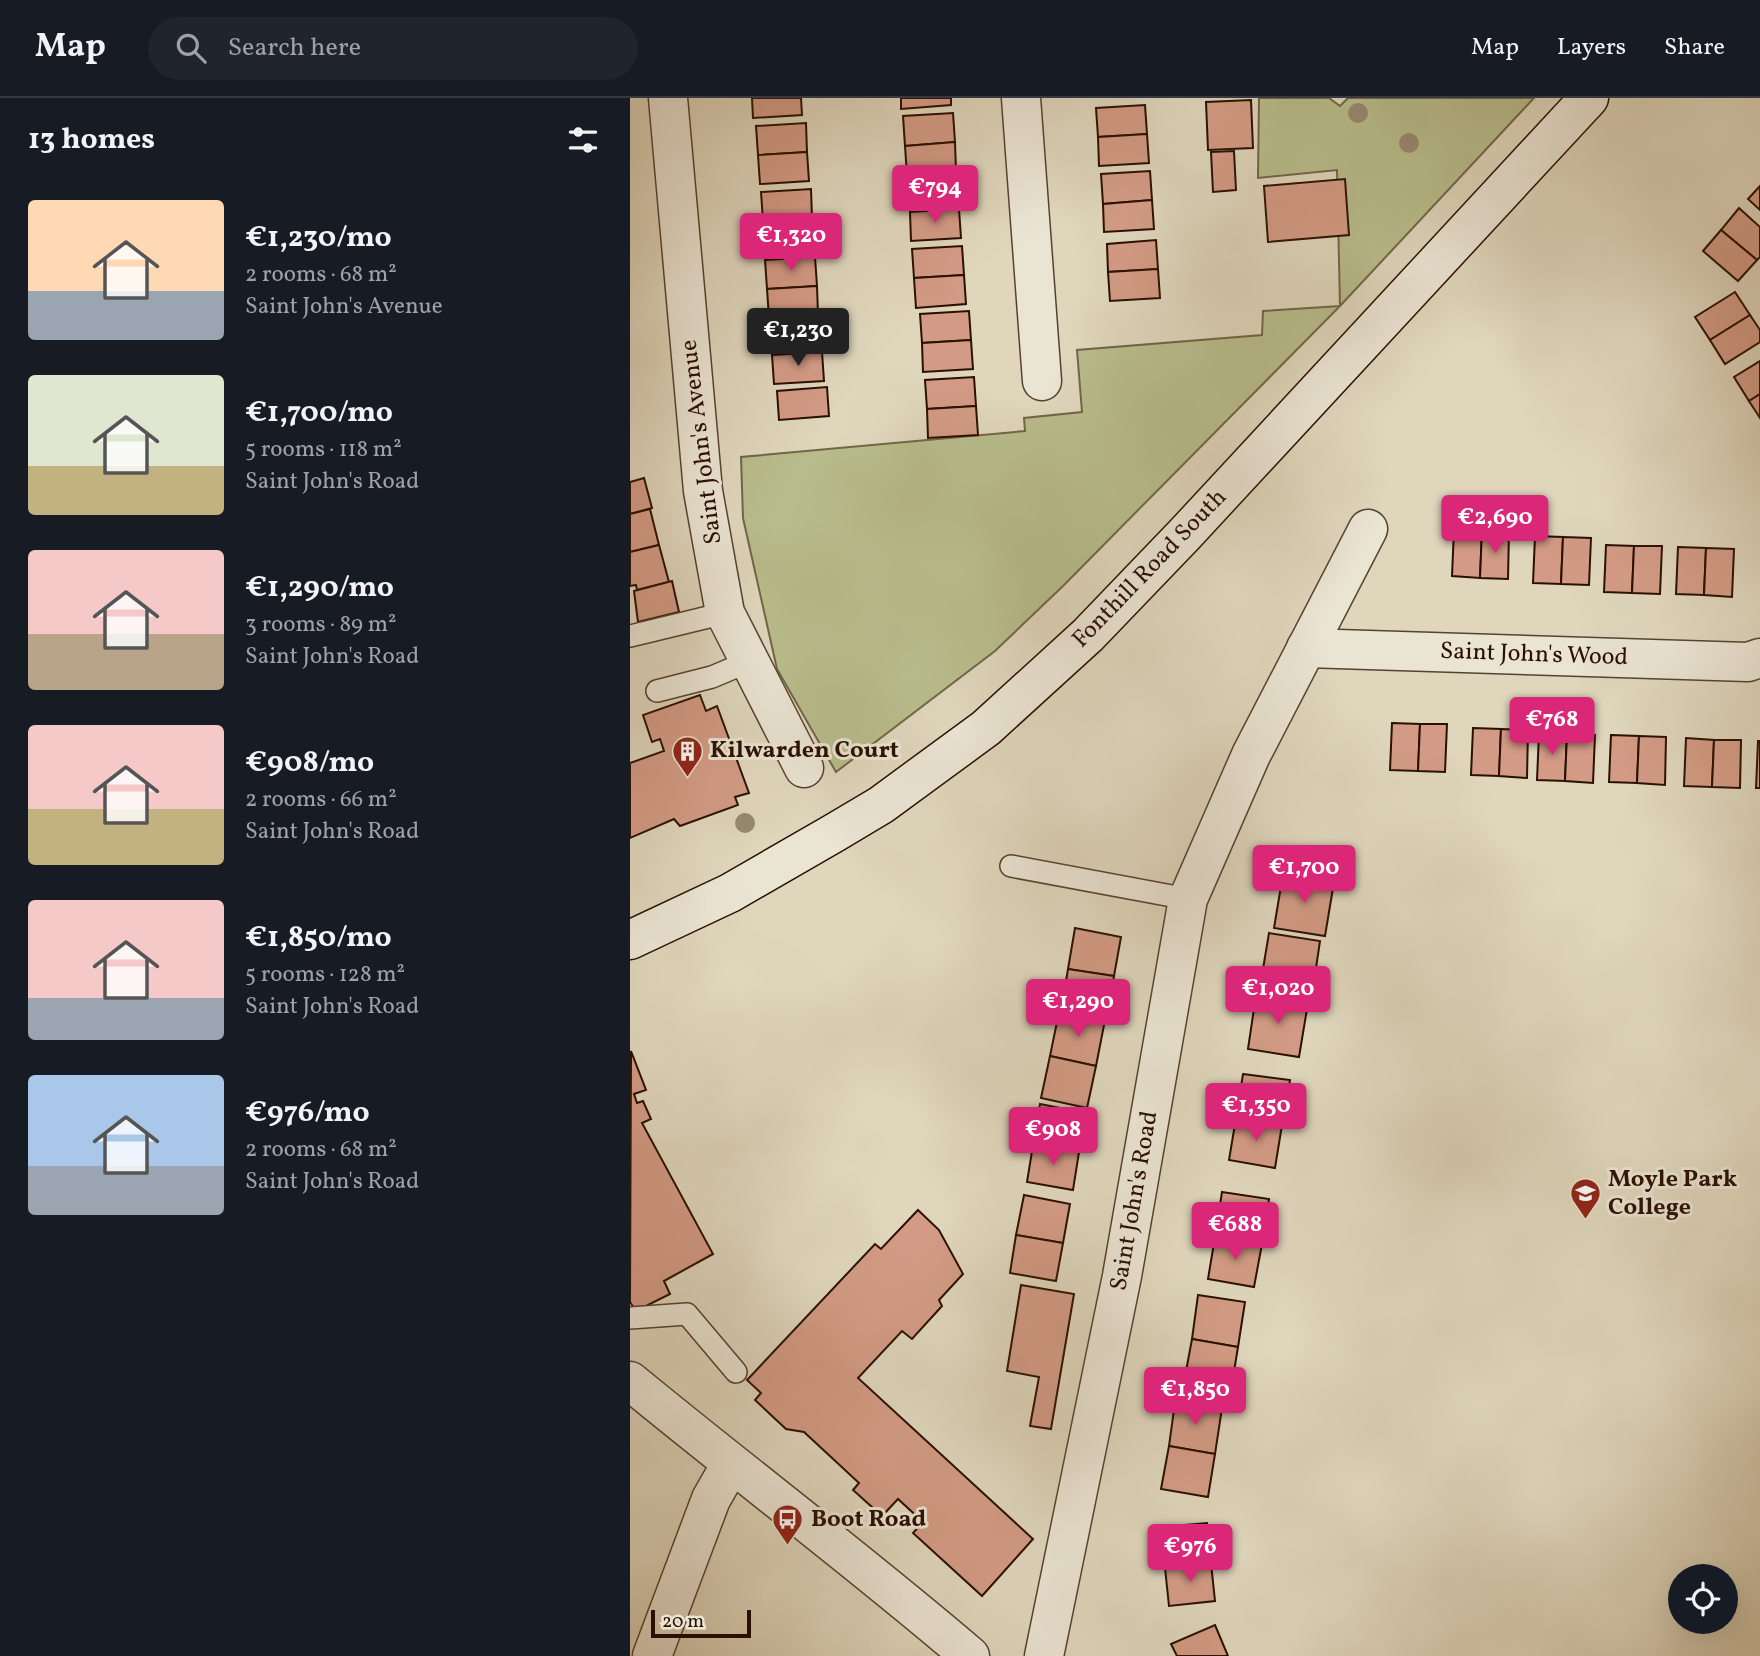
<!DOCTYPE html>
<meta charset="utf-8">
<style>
:root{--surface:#171b24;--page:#20242c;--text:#f1f3f6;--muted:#9ea1a6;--line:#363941;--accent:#db2777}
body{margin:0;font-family:Vollkorn,serif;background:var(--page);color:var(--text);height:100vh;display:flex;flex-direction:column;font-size:26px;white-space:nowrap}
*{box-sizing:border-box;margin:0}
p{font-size:23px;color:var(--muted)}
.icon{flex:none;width:38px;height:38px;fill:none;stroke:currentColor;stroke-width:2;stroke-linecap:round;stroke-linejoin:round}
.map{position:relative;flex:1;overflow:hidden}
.sheet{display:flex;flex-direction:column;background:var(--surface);width:630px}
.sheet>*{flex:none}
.buttons{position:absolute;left:1038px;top:1466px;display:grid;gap:14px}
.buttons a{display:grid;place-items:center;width:70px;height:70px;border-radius:50%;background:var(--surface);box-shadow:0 7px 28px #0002;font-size:35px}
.scale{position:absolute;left:21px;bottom:18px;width:100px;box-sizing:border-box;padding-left:7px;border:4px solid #2a1002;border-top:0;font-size:19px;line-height:24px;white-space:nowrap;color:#2a1002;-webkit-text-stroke:5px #eae4d3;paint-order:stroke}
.price{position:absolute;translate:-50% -60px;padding:0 16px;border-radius:7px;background:var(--accent);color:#fff;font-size:23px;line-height:46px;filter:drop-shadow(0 2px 4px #0008)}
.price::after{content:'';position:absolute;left:50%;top:42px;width:21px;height:16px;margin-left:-10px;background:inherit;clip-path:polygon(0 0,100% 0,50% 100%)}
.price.current{background:#222;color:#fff}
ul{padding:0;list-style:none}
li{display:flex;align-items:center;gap:21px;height:175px;padding:0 28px}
li span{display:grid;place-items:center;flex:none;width:196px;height:140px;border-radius:7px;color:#555}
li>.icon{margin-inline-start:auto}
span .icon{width:84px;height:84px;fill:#fffc;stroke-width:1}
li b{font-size:30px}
h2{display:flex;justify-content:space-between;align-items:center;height:84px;padding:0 28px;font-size:30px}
header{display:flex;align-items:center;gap:42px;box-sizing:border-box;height:98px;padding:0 35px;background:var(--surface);border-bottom:2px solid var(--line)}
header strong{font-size:33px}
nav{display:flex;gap:38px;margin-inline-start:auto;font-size:24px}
.search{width:490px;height:63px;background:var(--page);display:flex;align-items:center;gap:18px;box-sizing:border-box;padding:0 24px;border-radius:38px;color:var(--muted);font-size:26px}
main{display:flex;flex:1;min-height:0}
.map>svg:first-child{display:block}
.green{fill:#b8bc8c;stroke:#716647;stroke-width:2}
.building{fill:#d39b85;stroke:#2a1002;stroke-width:2}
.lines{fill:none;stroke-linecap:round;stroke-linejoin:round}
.service-casing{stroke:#574230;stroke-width:24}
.minor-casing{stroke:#574230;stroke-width:41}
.tertiary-casing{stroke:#574230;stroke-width:41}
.secondary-casing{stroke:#2a1002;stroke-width:41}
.service{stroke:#eae4d3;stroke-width:21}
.minor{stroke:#eae4d3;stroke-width:38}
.tertiary{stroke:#eae4d3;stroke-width:38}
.secondary{stroke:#eae4d3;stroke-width:38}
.tree{fill:#978a70}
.labels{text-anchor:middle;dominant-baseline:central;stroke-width:6;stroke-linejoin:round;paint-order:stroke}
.street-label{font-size:24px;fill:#2a1002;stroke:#eae4d3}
.poi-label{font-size:24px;font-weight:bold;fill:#2a1002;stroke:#eae4d3;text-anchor:start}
</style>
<header>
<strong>Map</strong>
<div class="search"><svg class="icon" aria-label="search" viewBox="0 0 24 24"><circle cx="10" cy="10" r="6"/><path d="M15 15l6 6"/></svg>Search here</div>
<nav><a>Map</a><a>Layers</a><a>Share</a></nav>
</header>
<main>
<section class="sheet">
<h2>13 homes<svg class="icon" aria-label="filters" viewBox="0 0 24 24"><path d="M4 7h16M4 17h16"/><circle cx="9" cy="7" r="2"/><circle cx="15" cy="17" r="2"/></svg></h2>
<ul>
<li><span style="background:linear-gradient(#ffd9b3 65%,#9aa5b1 0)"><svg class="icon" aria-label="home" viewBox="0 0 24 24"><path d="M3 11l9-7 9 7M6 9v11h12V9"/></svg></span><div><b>€1,230/mo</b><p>2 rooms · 68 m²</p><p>Saint John's Avenue</p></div></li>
<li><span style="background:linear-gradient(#dfe7d0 65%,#c2b280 0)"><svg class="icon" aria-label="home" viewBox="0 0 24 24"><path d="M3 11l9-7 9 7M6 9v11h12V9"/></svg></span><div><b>€1,700/mo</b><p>5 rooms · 118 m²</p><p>Saint John's Road</p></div></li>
<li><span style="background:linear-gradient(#f6c9c9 60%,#b9a48a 0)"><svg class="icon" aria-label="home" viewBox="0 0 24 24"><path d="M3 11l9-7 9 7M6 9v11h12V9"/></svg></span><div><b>€1,290/mo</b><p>3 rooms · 89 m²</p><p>Saint John's Road</p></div></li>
<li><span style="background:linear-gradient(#f6c9c9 60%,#c2b280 0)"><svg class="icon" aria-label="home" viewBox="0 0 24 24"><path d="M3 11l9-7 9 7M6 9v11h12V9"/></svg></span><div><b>€908/mo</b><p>2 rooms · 66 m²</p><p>Saint John's Road</p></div></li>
<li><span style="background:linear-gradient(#f6c9c9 70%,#9aa5b1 0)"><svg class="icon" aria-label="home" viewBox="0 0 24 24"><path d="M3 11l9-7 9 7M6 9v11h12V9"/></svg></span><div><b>€1,850/mo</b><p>5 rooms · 128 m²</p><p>Saint John's Road</p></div></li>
<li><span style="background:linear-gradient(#a9c7e8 65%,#9aa5b1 0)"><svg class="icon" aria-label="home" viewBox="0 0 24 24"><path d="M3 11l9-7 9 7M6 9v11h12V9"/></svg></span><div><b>€976/mo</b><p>2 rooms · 68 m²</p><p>Saint John's Road</p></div></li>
</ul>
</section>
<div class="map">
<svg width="1130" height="1558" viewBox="0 0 1130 1558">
<rect width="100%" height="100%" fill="#dfd6bc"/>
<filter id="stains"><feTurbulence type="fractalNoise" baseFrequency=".00286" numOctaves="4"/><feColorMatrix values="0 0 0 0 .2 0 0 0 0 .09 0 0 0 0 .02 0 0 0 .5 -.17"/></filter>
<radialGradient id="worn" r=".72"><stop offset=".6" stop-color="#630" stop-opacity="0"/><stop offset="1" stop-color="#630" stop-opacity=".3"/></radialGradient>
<path class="green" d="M629,0H699L710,8L718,0H904L710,208L433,488L365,553L206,674L147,571L113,420L111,359L395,333L394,320L452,314L447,252L632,237L633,213L710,208L707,72L628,80Z"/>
<g class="building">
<path d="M122,0H171L172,17L123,20Z"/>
<path d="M271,0H321V7L271,11Z"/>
<path d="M621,2L623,50L578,52L576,4Z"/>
<path d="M515,7L517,36L468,39L466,10Z"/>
<path d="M323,15L325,44L275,48L273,18Z"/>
<path d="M176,25L177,54L128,57L126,28Z"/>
<path d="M517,36L519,65L469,68L468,39Z"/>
<path d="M325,44L326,73L277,77L275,48Z"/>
<path d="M604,53L606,92L583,94L581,54Z"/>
<path d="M177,54L179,83L130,86L128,57Z"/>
<path d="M520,73L522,102L473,106L471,76Z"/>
<path d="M715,81L719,137L638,144L634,88Z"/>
<path d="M327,82L329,111L280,114L278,85Z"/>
<path d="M1130,88V112L1118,101Z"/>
<path d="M181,91L182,120L133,123L131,94Z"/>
<path d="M522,102L524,131L474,134L473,106Z"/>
<path d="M1109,110L1130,129V159L1127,162L1091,132Z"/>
<path d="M329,111L331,140L281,143L280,114Z"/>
<path d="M182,120L184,149L135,152L133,123Z"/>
<path d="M1091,132L1127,162L1108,183L1073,153Z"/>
<path d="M526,142L528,171L478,174L477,146Z"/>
<path d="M332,148L334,177L284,180L282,151Z"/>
<path d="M185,159L187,188L137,191L135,162Z"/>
<path d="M528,171L530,200L480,203L478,174Z"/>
<path d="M334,177L336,206L286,210L284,180Z"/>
<path d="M187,188L188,217L139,220L137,191Z"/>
<path d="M1105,194L1120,217L1080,242L1065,219Z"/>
<path d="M339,213L341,242L292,245L290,216Z"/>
<path d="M1120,217L1130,232V244L1095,266L1080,242Z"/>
<path d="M190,225L192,254L142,257L140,228Z"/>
<path d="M341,242L343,271L293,274L292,245Z"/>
<path d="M192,254L194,283L144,286L142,257Z"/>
<path d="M1130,263V296L1119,303L1104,279Z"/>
<path d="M344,279L346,308L297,311L295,282Z"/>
<path d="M197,289L199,318L149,322L147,293Z"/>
<path d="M1130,296V320L1119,303Z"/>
<path d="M346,308L348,337L298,340L297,311Z"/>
<path d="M14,380L22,410L0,416V384Z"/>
<path d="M20,411L29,447L0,454V416Z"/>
<path d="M824,431L852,432L850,480L822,478Z"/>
<path d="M852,432L879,433L878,481L850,480Z"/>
<path d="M905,438L933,439L931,486L903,485Z"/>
<path d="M933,439L961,440L959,487L931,486Z"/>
<path d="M29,447L39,484L7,492L6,487L0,488V454Z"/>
<path d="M976,447L1004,448L1002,495L974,494Z"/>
<path d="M1004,448H1032L1030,496L1002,495Z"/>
<path d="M1048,449L1076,450L1074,497L1046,496Z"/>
<path d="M1076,450L1104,451L1102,499L1074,497Z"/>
<path d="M42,483L49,514L8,524L4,493Z"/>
<path d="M70,597L76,613L87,608L119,695L105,699L108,707L50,728L44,721L0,740V665L34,653L30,641L22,644L13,617Z"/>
<path d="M762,625L790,626L788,673L760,672Z"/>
<path d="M790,626H817L815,674L788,673Z"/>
<path d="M843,630L871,631L869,678L841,677Z"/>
<path d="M871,631L898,632L897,680L869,678Z"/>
<path d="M909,635L937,636L935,683L907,682Z"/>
<path d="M937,636L965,637L963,685L935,683Z"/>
<path d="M981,637L1009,638L1007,685L979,684Z"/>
<path d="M1009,638L1036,639L1035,687L1007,685Z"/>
<path d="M1056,640L1084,642L1082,689L1054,688Z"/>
<path d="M1084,642H1111L1110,690L1082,689Z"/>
<path d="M1128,643H1130V690H1126Z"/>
<path d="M653,776L704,784L695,838L644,830Z"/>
<path d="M445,830L491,839L484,878L438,871Z"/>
<path d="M639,835L690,843L682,897L630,889Z"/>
<path d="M438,871L484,878L478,916L432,908Z"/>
<path d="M626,897L678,905L669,959L618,951Z"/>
<path d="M429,914L475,922L466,968L420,958Z"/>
<path d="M1,953L16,992L4,996L7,1005L13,1003L21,1021L12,1025L83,1156L34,1183L40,1196L6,1213L0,1204Z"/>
<path d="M420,958L466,968L457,1010L411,1000Z"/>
<path d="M613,976L660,982L652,1027L606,1020Z"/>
<path d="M410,1006L456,1015L449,1054L403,1047Z"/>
<path d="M606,1020L652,1027L645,1070L599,1062Z"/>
<path d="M403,1047L449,1054L443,1092L397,1084Z"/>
<path d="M592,1094L639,1101L632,1146L585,1139Z"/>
<path d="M394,1097L440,1106L433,1145L386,1137Z"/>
<path d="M288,1112L309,1132L333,1176L309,1202L312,1208L282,1241L272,1233L228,1280L403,1441L352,1498L283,1435L293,1424L268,1401L252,1418L223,1392L229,1385L174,1334L156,1331L125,1302L131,1295L117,1282L245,1146L251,1151Z"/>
<path d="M386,1137L433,1145L426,1183L380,1175Z"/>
<path d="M585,1139L632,1146L624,1189L578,1181Z"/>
<path d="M391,1187L444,1196L421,1331L400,1328L409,1279L377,1273Z"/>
<path d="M568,1197L615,1204L608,1249L562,1241Z"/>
<path d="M562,1241L608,1249L601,1292L554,1284Z"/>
<path d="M545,1304L592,1310L585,1356L539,1348Z"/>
<path d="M539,1348L585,1356L578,1399L531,1391Z"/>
<path d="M577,1425L581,1465L535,1470L530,1429Z"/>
<path d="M581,1465L585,1503L539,1508L535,1470Z"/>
<path d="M585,1527L598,1558H547L541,1546Z"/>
</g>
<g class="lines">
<defs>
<g id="service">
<path d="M0,538L95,515"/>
<path d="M27,593L82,579L120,563"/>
<path d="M381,768L558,801"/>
<path d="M0,1220L57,1216L106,1274"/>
</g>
<g id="minor">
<path d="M38,0L73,393L95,515L174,670"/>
<path d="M391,0L412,283"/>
<path d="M676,550L1118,564L1130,560"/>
<path d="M22,1558L81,1401L101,1366"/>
<path d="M414,1558L492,1178L558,801L621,657L738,431"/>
</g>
<path id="tertiary" d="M0,1283C113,1376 229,1463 340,1558"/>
<path id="secondary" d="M0,842L100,795L204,735L251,707L356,630L458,537L555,436L959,0"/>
</defs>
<use href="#service" class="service-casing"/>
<use href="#minor" class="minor-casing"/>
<use href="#tertiary" class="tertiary-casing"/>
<use href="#secondary" class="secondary-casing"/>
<use href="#service" class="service"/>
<use href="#minor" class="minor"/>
<use href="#tertiary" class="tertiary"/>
<use href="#secondary" class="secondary"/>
</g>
<g class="tree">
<circle cx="728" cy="15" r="10"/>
<circle cx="779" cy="45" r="10"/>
<circle cx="115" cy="725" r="10"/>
</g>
<defs>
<symbol id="building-pin" viewBox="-11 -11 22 30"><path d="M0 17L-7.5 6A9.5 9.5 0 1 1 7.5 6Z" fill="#8f2418" stroke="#eae4d3"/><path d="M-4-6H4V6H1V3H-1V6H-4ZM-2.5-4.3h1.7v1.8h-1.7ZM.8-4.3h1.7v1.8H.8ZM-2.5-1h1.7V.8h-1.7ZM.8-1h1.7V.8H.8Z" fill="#fff"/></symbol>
<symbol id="school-pin" viewBox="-11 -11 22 30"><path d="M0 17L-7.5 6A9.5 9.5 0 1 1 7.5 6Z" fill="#8f2418" stroke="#eae4d3"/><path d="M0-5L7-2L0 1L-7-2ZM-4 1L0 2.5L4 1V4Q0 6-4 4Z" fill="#fff"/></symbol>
<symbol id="bus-pin" viewBox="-11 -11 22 30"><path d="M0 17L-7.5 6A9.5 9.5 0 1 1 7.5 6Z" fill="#8f2418" stroke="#eae4d3"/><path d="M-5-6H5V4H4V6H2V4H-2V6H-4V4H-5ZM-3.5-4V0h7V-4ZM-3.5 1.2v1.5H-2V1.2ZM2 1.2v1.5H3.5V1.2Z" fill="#fff"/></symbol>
</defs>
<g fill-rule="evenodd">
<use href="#building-pin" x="40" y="636" width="35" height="47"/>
<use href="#school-pin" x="938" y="1078" width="35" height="47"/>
<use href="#bus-pin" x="140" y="1404" width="35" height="47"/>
</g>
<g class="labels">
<g class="street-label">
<text transform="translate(72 344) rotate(-97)">Saint John's Avenue</text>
<text transform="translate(520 471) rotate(-46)">Fonthill Road South</text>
<text transform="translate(904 557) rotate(2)">Saint John's Wood</text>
<text transform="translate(505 1103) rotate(-80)">Saint John's Road</text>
</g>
<g class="poi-label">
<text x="80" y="653">Kilwarden Court</text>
<text x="978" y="1082">Moyle Park<tspan x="978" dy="28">College</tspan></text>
<text x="181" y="1422">Boot Road</text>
</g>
</g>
<rect width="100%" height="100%" filter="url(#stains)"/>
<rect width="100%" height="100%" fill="url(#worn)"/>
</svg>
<div class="buttons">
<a><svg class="icon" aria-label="locate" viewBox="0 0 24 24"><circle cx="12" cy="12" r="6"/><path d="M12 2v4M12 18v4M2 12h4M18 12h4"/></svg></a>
</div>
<div class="scale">20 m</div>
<b class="price" style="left:305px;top:127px">€794</b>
<b class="price" style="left:161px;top:175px">€1,320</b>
<b class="price current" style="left:168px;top:270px">€1,230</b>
<b class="price" style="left:865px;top:457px">€2,690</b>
<b class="price" style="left:922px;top:659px">€768</b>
<b class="price" style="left:674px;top:807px">€1,700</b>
<b class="price" style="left:648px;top:928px">€1,020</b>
<b class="price" style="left:448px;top:941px">€1,290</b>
<b class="price" style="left:626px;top:1045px">€1,350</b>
<b class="price" style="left:423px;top:1069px">€908</b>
<b class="price" style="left:605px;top:1164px">€688</b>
<b class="price" style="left:565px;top:1329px">€1,850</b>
<b class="price" style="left:560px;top:1486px">€976</b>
</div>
</main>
